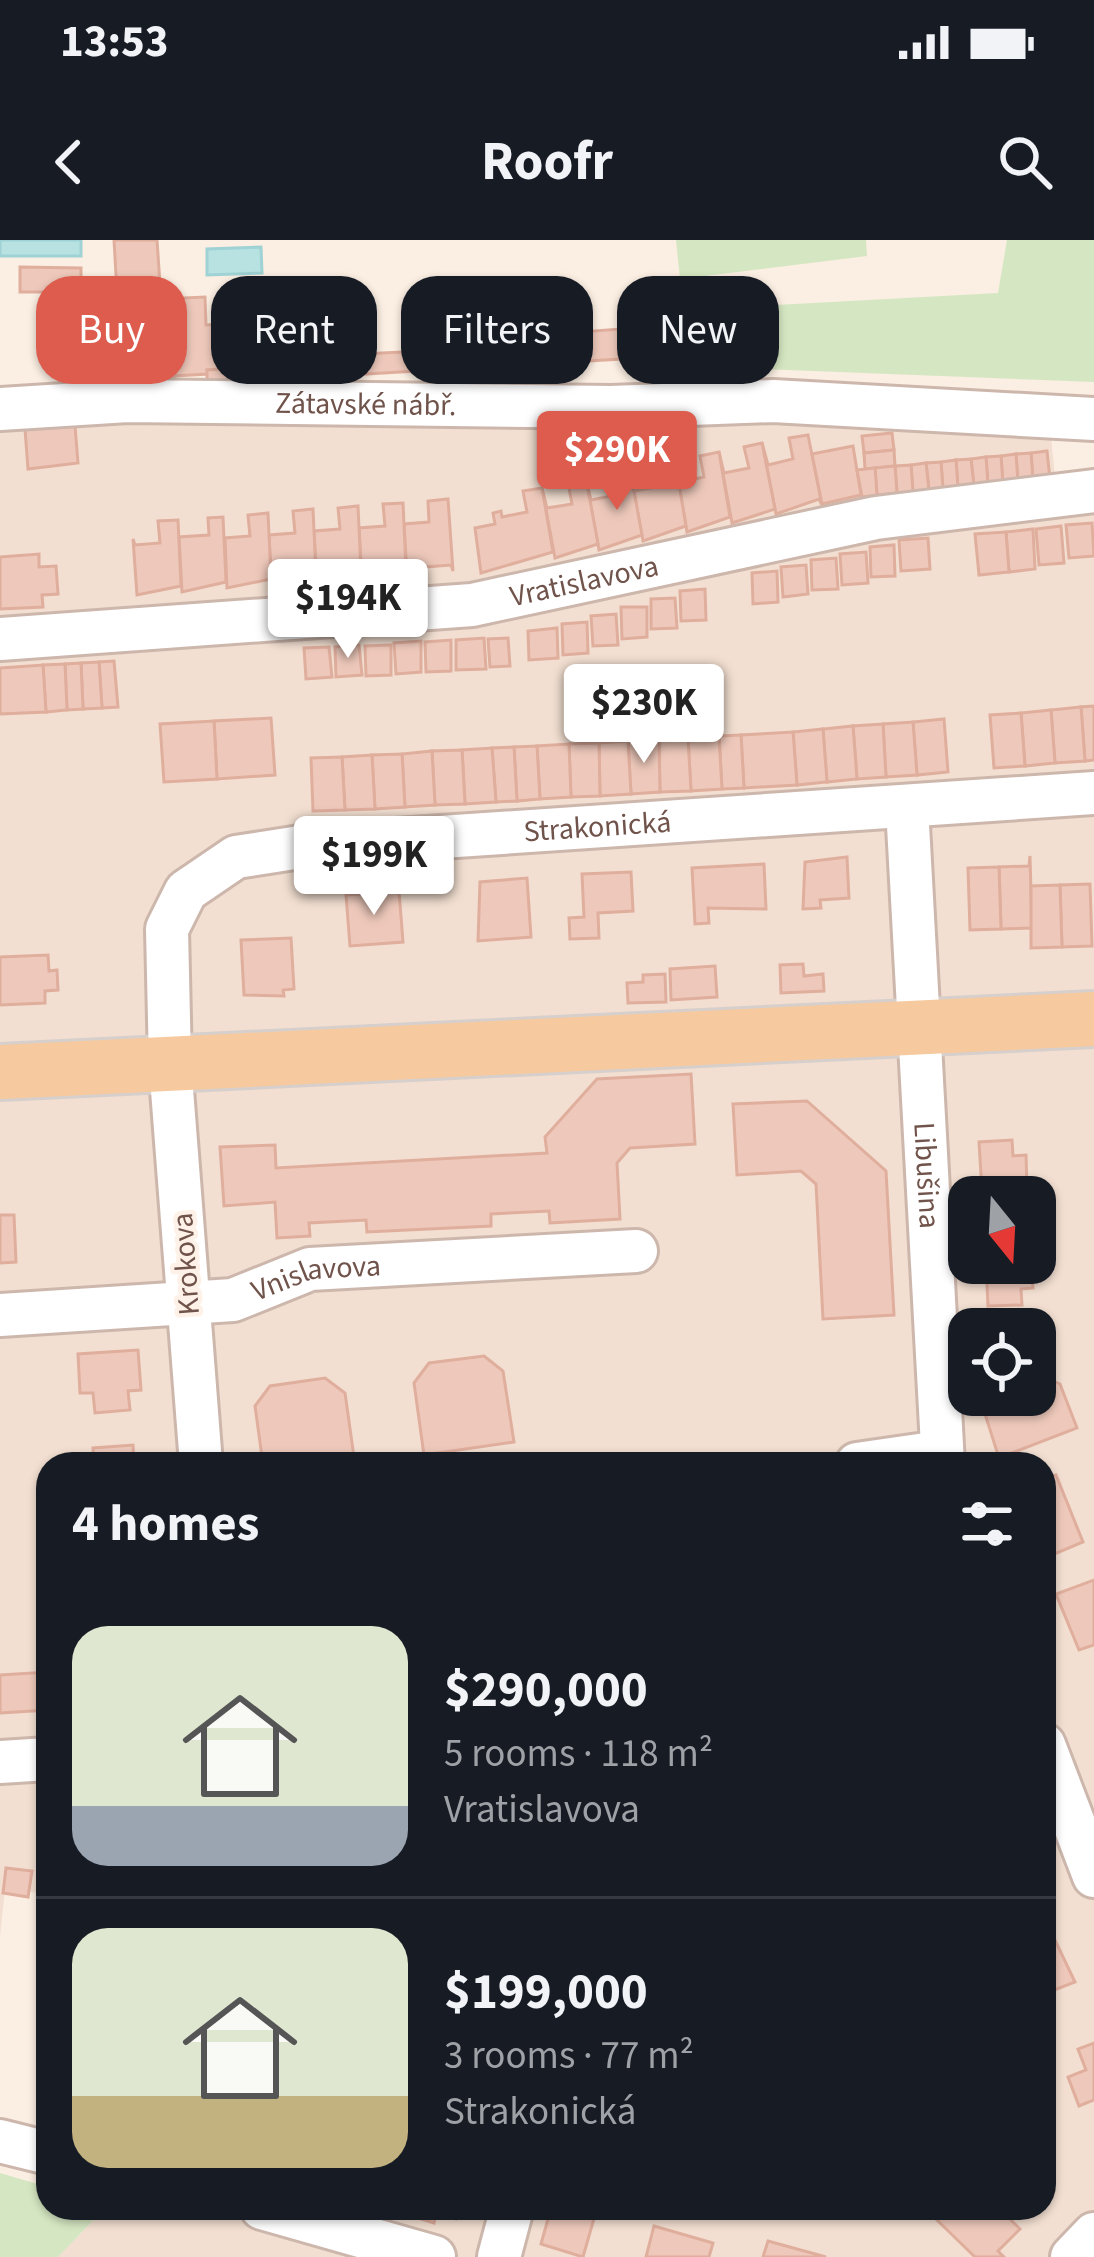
<!DOCTYPE html>
<meta charset="utf-8">
<style>
:root{--surface:#171b24;--page:#242831;--text:#f1f3f6;--muted:#9ea1a6;--line:#363941;--accent:#de5c4e}
body{margin:0;font-family:"Source Sans 3",sans-serif;background:var(--page);color:var(--text);height:100vh;display:flex;flex-direction:column;font-size:45px;white-space:nowrap}
*{box-sizing:border-box;margin:0}
p{font-size:39px;color:var(--muted)}
.icon{flex:none;width:66px;height:66px;fill:none;stroke:currentColor;stroke-width:2;stroke-linecap:round;stroke-linejoin:round}
.map{position:relative;flex:1;overflow:hidden}
.panel{position:absolute;left:36px;top:1212px;width:1020px;height:768px;display:flex;flex-direction:column;background:var(--surface);border-radius:36px;box-shadow:0 3px 9px #0004}
.panel>*{flex:none}
.banner{position:absolute;left:36px;top:36px;width:1023px;height:108px;display:flex;gap:24px}
.needle{width:78px;rotate:162deg}
.tools{position:absolute;left:948px;top:936px;display:grid;gap:24px}
.tools a{display:grid;place-items:center;width:108px;height:108px;border-radius:24px;background:var(--surface);box-shadow:0 3px 9px #0004;font-size:60px}
.price{position:absolute;translate:-50% -102px;padding:0 27px;border-radius:12px;background:#fff;color:#222;font-size:39px;line-height:78px;filter:drop-shadow(0 3px 6px #0008)}
.price::after{content:'';position:absolute;left:50%;top:72px;width:36px;height:27px;margin-left:-18px;background:inherit;clip-path:polygon(0 0,100% 0,50% 100%)}
.price.on{background:var(--accent);color:#fff}
ul{padding:0;list-style:none}
li{display:flex;align-items:center;gap:36px;height:300px;padding:0 36px}
li+li{border-top:3px solid var(--line)}
li span{display:grid;place-items:center;flex:none;width:336px;height:240px;border-radius:36px;color:#555}
li>.icon{margin-inline-start:auto}
span .icon{width:144px;height:144px;fill:#fffc;stroke-width:1}
li b{font-size:51px}
h2{display:flex;justify-content:space-between;align-items:center;height:144px;padding:0 36px;font-size:51px}
.tag{padding:0 42px;border-radius:36px;background:var(--surface);box-shadow:0 3px 9px #0004;font-size:42px;line-height:108px}
.tag.on{background:var(--accent);color:#fff}
.status{display:flex;justify-content:space-between;align-items:center;height:84px;padding:0 60px;background:var(--surface);direction:ltr}
.status svg{height:33px;fill:currentColor}
header{display:flex;justify-content:space-between;align-items:center;height:156px;padding:0 36px;background:var(--surface);font-size:54px;font-weight:700}
.map>svg:first-child{display:block}
.residential{fill:#f2dfd1;fill-rule:evenodd}
.green{fill:#d5e7c2}
.water{fill:#b8e2e2;stroke:#9fd2d4;stroke-width:3}
.building{fill:#eec9bb;stroke:#e0ae9d;stroke-width:3}
.lines{fill:none;stroke-linecap:round;stroke-linejoin:round}
.minor-casing{stroke:#cdb7ac;stroke-width:48}
.major-casing{stroke:#d7cfcc;stroke-width:60}
.minor{stroke:#fff;stroke-width:42}
.major{stroke:#f6ca9e;stroke-width:54}
.labels{text-anchor:middle;dominant-baseline:central;stroke-width:9;stroke-linejoin:round;paint-order:stroke}
.street-label{font-size:30px;fill:#70534a;stroke:#fef2e8}
</style>
<div class="status"><b>13:53</b><svg viewBox="0 0 49 12"><path d="M0 12V9h3v3zM5 12V6h3v6zM10 12V3h3v9zM15 12V0h3v12zM26 1h20v11H26zM47 4h2v5h-2z"/></svg></div>
<header><svg class="icon" aria-label="back" viewBox="0 0 24 24"><path d="M15 5l-7 7 7 7"/></svg>Roofr<svg class="icon" aria-label="search" viewBox="0 0 24 24"><circle cx="10" cy="10" r="6"/><path d="M15 15l6 6"/></svg></header>
<div class="map">
<svg width="1094" height="2017" viewBox="0 0 1094 2017">
<rect width="100%" height="100%" fill="#fbeee2"/>
<path class="residential" d="M755,175L1050,187L1059,278L1094,275V2017H58L105,1968H1044V1224H48V1654L5,1649L0,1696V179ZM969,957H1035V1023H969ZM969,1089H1035V1155H969Z"/>
<g class="green">
<path d="M676,0H866L867,16L680,39Z"/>
<path d="M1007,0H1094V142L638,124L648,72L998,53Z"/>
<path d="M0,1933L48,1947V1968H105L58,2017H0Z"/>
</g>
<g class="water">
<rect x="0" y="0" width="81" height="16"/>
<path d="M261,7L262,33L207,35V9Z"/>
</g>
<g class="building">
<path d="M114,0H157L161,59L205,57L206,85L278,81L280,125L207,130L208,134L174,136L175,144H166L165,136L122,139Z"/>
<path d="M20,27L81,28V52H20Z"/>
<path d="M287,73L288,92L359,87L361,114L445,110L444,94L482,91V84L545,81L553,82L554,94L620,89L621,119L316,137V146L207,152V130L280,125L277,74Z"/>
<path d="M75,186L78,223L28,229L25,189Z"/>
<path d="M892,193L894,210L864,213L862,196Z"/>
<path d="M808,195L822,265L819,259L776,274L762,203L768,225L793,219L789,198Z"/>
<path d="M762,203L775,269L732,283L719,212L724,233L749,228L744,207Z"/>
<path d="M853,206L861,255L822,264L812,214Z"/>
<path d="M894,210L895,226L865,229L864,213Z"/>
<path d="M1047,211L1050,239L1033,240L1031,213Z"/>
<path d="M719,212L730,277L687,292L675,221L680,242L704,237L700,216Z"/>
<path d="M1031,213L1033,240L1018,242L1016,214Z"/>
<path d="M1016,214L1018,242L1003,244L1001,216Z"/>
<path d="M1001,216L1003,244L988,245L986,217Z"/>
<path d="M986,217L988,245L974,246L971,219Z"/>
<path d="M971,219L974,246L958,248L956,220Z"/>
<path d="M956,220L958,248L943,249L941,222Z"/>
<path d="M675,221L686,286L643,301L630,230L635,251L660,246L656,225Z"/>
<path d="M941,222L943,249L929,250L926,223Z"/>
<path d="M926,223L929,250L913,252L911,225Z"/>
<path d="M911,225L913,252L897,253L895,226Z"/>
<path d="M895,226L897,253L877,255L875,228Z"/>
<path d="M875,228L877,255L862,257L857,230Z"/>
<path d="M630,230L642,295L599,310L586,239L591,260L616,255L611,234Z"/>
<path d="M586,239L598,304L555,318L542,248L547,268L572,264L568,243Z"/>
<path d="M542,248L553,312L481,333L475,288L495,284L493,273L501,271L502,277L527,272L523,251Z"/>
<path d="M448,259L453,331L451,325L426,327V333L407,334L404,284L429,282L428,261Z"/>
<path d="M403,263L406,329L362,338L359,288L385,286L383,264Z"/>
<path d="M358,266L361,332L317,341L314,291L340,289L338,268Z"/>
<path d="M313,269L316,336L272,345L269,295L295,293L293,271Z"/>
<path d="M268,273L271,339L227,348L225,298L250,296L248,275Z"/>
<path d="M223,277L226,342L182,352L179,297L209,295L208,278Z"/>
<path d="M178,280L181,346L137,355L133,299L135,305L160,303L158,281Z"/>
<path d="M1092,283L1094,316L1069,318L1066,285Z"/>
<path d="M1061,286L1064,323L1039,325L1036,289Z"/>
<path d="M1033,289L1035,329L1009,332L1006,292Z"/>
<path d="M1006,292L1009,332L979,335L975,294Z"/>
<path d="M928,298L930,329L901,331L899,300Z"/>
<path d="M894,305L895,336L871,337L870,307Z"/>
<path d="M866,312L868,343L842,345L840,314Z"/>
<path d="M39,314V327L56,326L58,354L42,355L43,367L0,369V317Z"/>
<path d="M836,318L838,349L812,350L811,320Z"/>
<path d="M806,325L808,354L783,357L781,327Z"/>
<path d="M777,331L778,362L753,364L752,333Z"/>
<path d="M705,349L706,380L681,381L680,351Z"/>
<path d="M675,358L677,388L651,389V359Z"/>
<path d="M621,367H647V397L622,399Z"/>
<path d="M616,374L618,405L593,406L591,376Z"/>
<path d="M587,382L588,413L563,415L562,384Z"/>
<path d="M557,388L558,418L529,420L528,391Z"/>
<path d="M484,398L486,429L456,430V400Z"/>
<path d="M508,398L510,426L490,427L488,399Z"/>
<path d="M451,400V431L426,432L425,402Z"/>
<path d="M421,401V432L396,434L394,403Z"/>
<path d="M359,405L362,435L336,437L335,407Z"/>
<path d="M391,405V435L366,436L365,406Z"/>
<path d="M329,407L332,437L306,439L304,408Z"/>
<path d="M114,421L118,467L102,468L99,422Z"/>
<path d="M99,422L102,468L83,469L81,423Z"/>
<path d="M81,423L83,469L67,470L65,424Z"/>
<path d="M65,424L67,470L46,472L43,425Z"/>
<path d="M43,425L46,472L0,474V428Z"/>
<path d="M1094,466V520L1085,521L1081,467Z"/>
<path d="M1081,467L1085,521L1055,523L1051,470Z"/>
<path d="M1051,470L1055,523L1025,526L1021,473Z"/>
<path d="M1021,473L1025,526L994,528L990,475Z"/>
<path d="M271,478L275,535L217,539L214,481Z"/>
<path d="M944,479L948,532L917,535L913,482Z"/>
<path d="M214,481L217,539L164,542L160,484Z"/>
<path d="M913,482L917,535L886,537L883,484Z"/>
<path d="M883,484L886,537L857,539L853,486Z"/>
<path d="M853,486L857,539L827,542L823,489Z"/>
<path d="M823,489L827,542L797,545L793,492Z"/>
<path d="M793,492L797,545L744,548L741,495Z"/>
<path d="M741,495L744,548L722,549L719,496Z"/>
<path d="M719,496L722,549L691,551L688,498Z"/>
<path d="M688,498L691,551L660,552L659,499Z"/>
<path d="M659,499L660,552L631,554L628,501Z"/>
<path d="M628,501L631,554L600,556L599,503Z"/>
<path d="M599,503L600,556L571,557L569,504Z"/>
<path d="M569,504L571,557L540,559L537,506Z"/>
<path d="M537,506L540,559L517,561L514,507Z"/>
<path d="M514,507L517,561L496,562L492,508Z"/>
<path d="M492,508L496,562L465,564L462,510Z"/>
<path d="M462,510L465,564L435,565L432,511Z"/>
<path d="M432,511L435,565L405,567L402,514Z"/>
<path d="M402,514L405,567L375,569L372,515Z"/>
<path d="M372,515L375,569L345,570L342,517Z"/>
<path d="M342,517L345,570L313,571L311,518Z"/>
<path d="M1030,616L1032,688L1001,689L999,627L1029,626Z"/>
<path d="M847,617L849,658L820,660L821,668L803,669L805,622Z"/>
<path d="M764,624L766,669L708,668L709,683L695,684L692,628Z"/>
<path d="M999,627L1001,689L970,690L968,628Z"/>
<path d="M631,632L633,671L598,673L599,698L570,699L569,678L584,677L582,634Z"/>
<path d="M527,638L531,697L478,701L480,642Z"/>
<path d="M1090,644L1092,706L1062,707L1060,645Z"/>
<path d="M1060,645L1062,707L1031,708V646Z"/>
<path d="M399,651L403,702L350,706L346,655Z"/>
<path d="M291,698L294,749L283,750L284,756L244,755L241,700Z"/>
<path d="M48,715L49,731L57,730L58,750L45,751V763L0,765V717Z"/>
<path d="M803,724L804,736L823,734L824,751L781,753L780,725Z"/>
<path d="M715,726L717,757L671,760L670,729Z"/>
<path d="M665,734L666,762L628,763L627,743L643,742V735Z"/>
<path d="M691,834L695,904L630,908L617,923L620,979L550,983L549,971L491,974V986L367,992L366,980L309,983L310,996L277,998L275,962L224,966L220,907L275,905L276,928L547,913L545,897L597,839Z"/>
<path d="M807,861L886,931L894,1075L823,1079L816,944L801,931L737,935L733,864Z"/>
<path d="M1012,900L1013,916L1026,915L1027,949L982,951L979,902Z"/>
<path d="M1027,949L1028,957H982V951Z"/>
<path d="M0,975H14L16,1022L0,1023Z"/>
<path d="M986,1023H1031L1033,1048L1021,1049L1022,1065L988,1066Z"/>
<path d="M138,1110L141,1150L128,1151L130,1170L95,1173L93,1153H80L78,1114Z"/>
<path d="M484,1116L503,1131L514,1202L424,1215L414,1143L429,1123Z"/>
<path d="M325,1138L345,1153L355,1224H263L255,1166L270,1146Z"/>
<path d="M1049,1139L1060,1144L1077,1188L999,1218L979,1155H1035V1145Z"/>
<path d="M133,1205L134,1224H94L93,1208Z"/>
<path d="M1056,1235L1083,1302L1045,1318L1044,1240Z"/>
<path d="M1094,1340V1405L1079,1410L1056,1354Z"/>
<path d="M48,1432V1470L0,1473V1435Z"/>
<path d="M6,1628L32,1631L28,1657L3,1653Z"/>
<path d="M1044,1675L1053,1679V1696L1075,1742L1044,1754Z"/>
<path d="M1094,1803V1860L1079,1866L1068,1837L1086,1830L1078,1809Z"/>
<path d="M416,1968H459L456,1979L436,1974L434,1983L418,1978Z"/>
<path d="M551,1968H597L583,2017L541,2004Z"/>
<path d="M949,1968H999L1020,1989L998,2011L1004,2017H975L937,1980Z"/>
<path d="M654,1986L713,2003L709,2017H646Z"/>
<path d="M768,2001L826,2017H763Z"/>
</g>
<g class="lines">
<defs>
<g id="minor">
<path id="s1" d="M0,169L128,161L611,167L773,161L1094,179"/>
<path id="s2" d="M0,399L472,365L876,278L1094,251"/>
<path id="s3" d="M907,567L943,1224"/>
<path id="s4" d="M0,1075L233,1060L310,1029L636,1011"/>
<path id="s5" d="M201,1224L170,824L167,689L186,651L236,617L307,606L1094,553"/>
<path d="M857,1224L940,1212"/>
<path d="M1044,1505L1094,1636"/>
<path d="M0,1522L48,1519"/>
<path d="M0,1901L48,1913"/>
<path d="M262,1968L434,2017"/>
<path d="M499,2017L512,1968"/>
<path d="M1072,2017L1094,1994"/>
</g>
<path id="major" d="M0,832L1094,779"/>
</defs>
<use href="#minor" class="minor-casing"/>
<use href="#major" class="major-casing"/>
<use href="#minor" class="minor"/>
<use href="#major" class="major"/>
</g>
<g class="labels">
<g class="street-label">
<text stroke="none"><textPath href="#s1" startOffset="366">Zátavské nábř.</textPath></text>
<text stroke="none"><textPath href="#s2" startOffset="588">Vratislavova</textPath></text>
<text stroke="none"><textPath href="#s5" startOffset="1002">Strakonická</textPath></text>
<text stroke="none"><textPath href="#s3" startOffset="369">Libušina</textPath></text>
<text transform="translate(186 1024) rotate(-94)">Krokova</text>
<text stroke="none"><textPath href="#s4" startOffset="321">Vnislavova</textPath></text>
</g>
</g>
</svg>
<div class="tools">
<a><svg class="needle" viewBox="-14 -14 28 28"><path d="M0-13l5 13h-10z" fill="#e53935"/><path d="M0 13l5-13h-10z" fill="#9ea1a6"/></svg></a>
<a><svg class="icon" aria-label="locate" viewBox="0 0 24 24"><circle cx="12" cy="12" r="6"/><path d="M12 2v4M12 18v4M2 12h4M18 12h4"/></svg></a>
</div>
<b class="price on" style="left:617px;top:273px">$290K</b>
<b class="price" style="left:348px;top:421px">$194K</b>
<b class="price" style="left:644px;top:526px">$230K</b>
<b class="price" style="left:374px;top:678px">$199K</b>
<div class="banner">
<a class="tag on">Buy</a>
<a class="tag">Rent</a>
<a class="tag">Filters</a>
<a class="tag">New</a>
</div>
<section class="panel">
<h2>4 homes<svg class="icon" aria-label="filters" viewBox="0 0 24 24"><path d="M4 7h16M4 17h16"/><circle cx="9" cy="7" r="2"/><circle cx="15" cy="17" r="2"/></svg></h2>
<ul>
<li><span style="background:linear-gradient(#dfe7d0 75%,#9aa5b1 0)"><svg class="icon" aria-label="home" viewBox="0 0 24 24"><path d="M3 11l9-7 9 7M6 9v11h12V9"/></svg></span><div><b>$290,000</b><p>5 rooms · 118 m²</p><p>Vratislavova</p></div></li>
<li><span style="background:linear-gradient(#dfe7d0 70%,#c2b280 0)"><svg class="icon" aria-label="home" viewBox="0 0 24 24"><path d="M3 11l9-7 9 7M6 9v11h12V9"/></svg></span><div><b>$199,000</b><p>3 rooms · 77 m²</p><p>Strakonická</p></div></li>
</ul>
</section>
</div>
